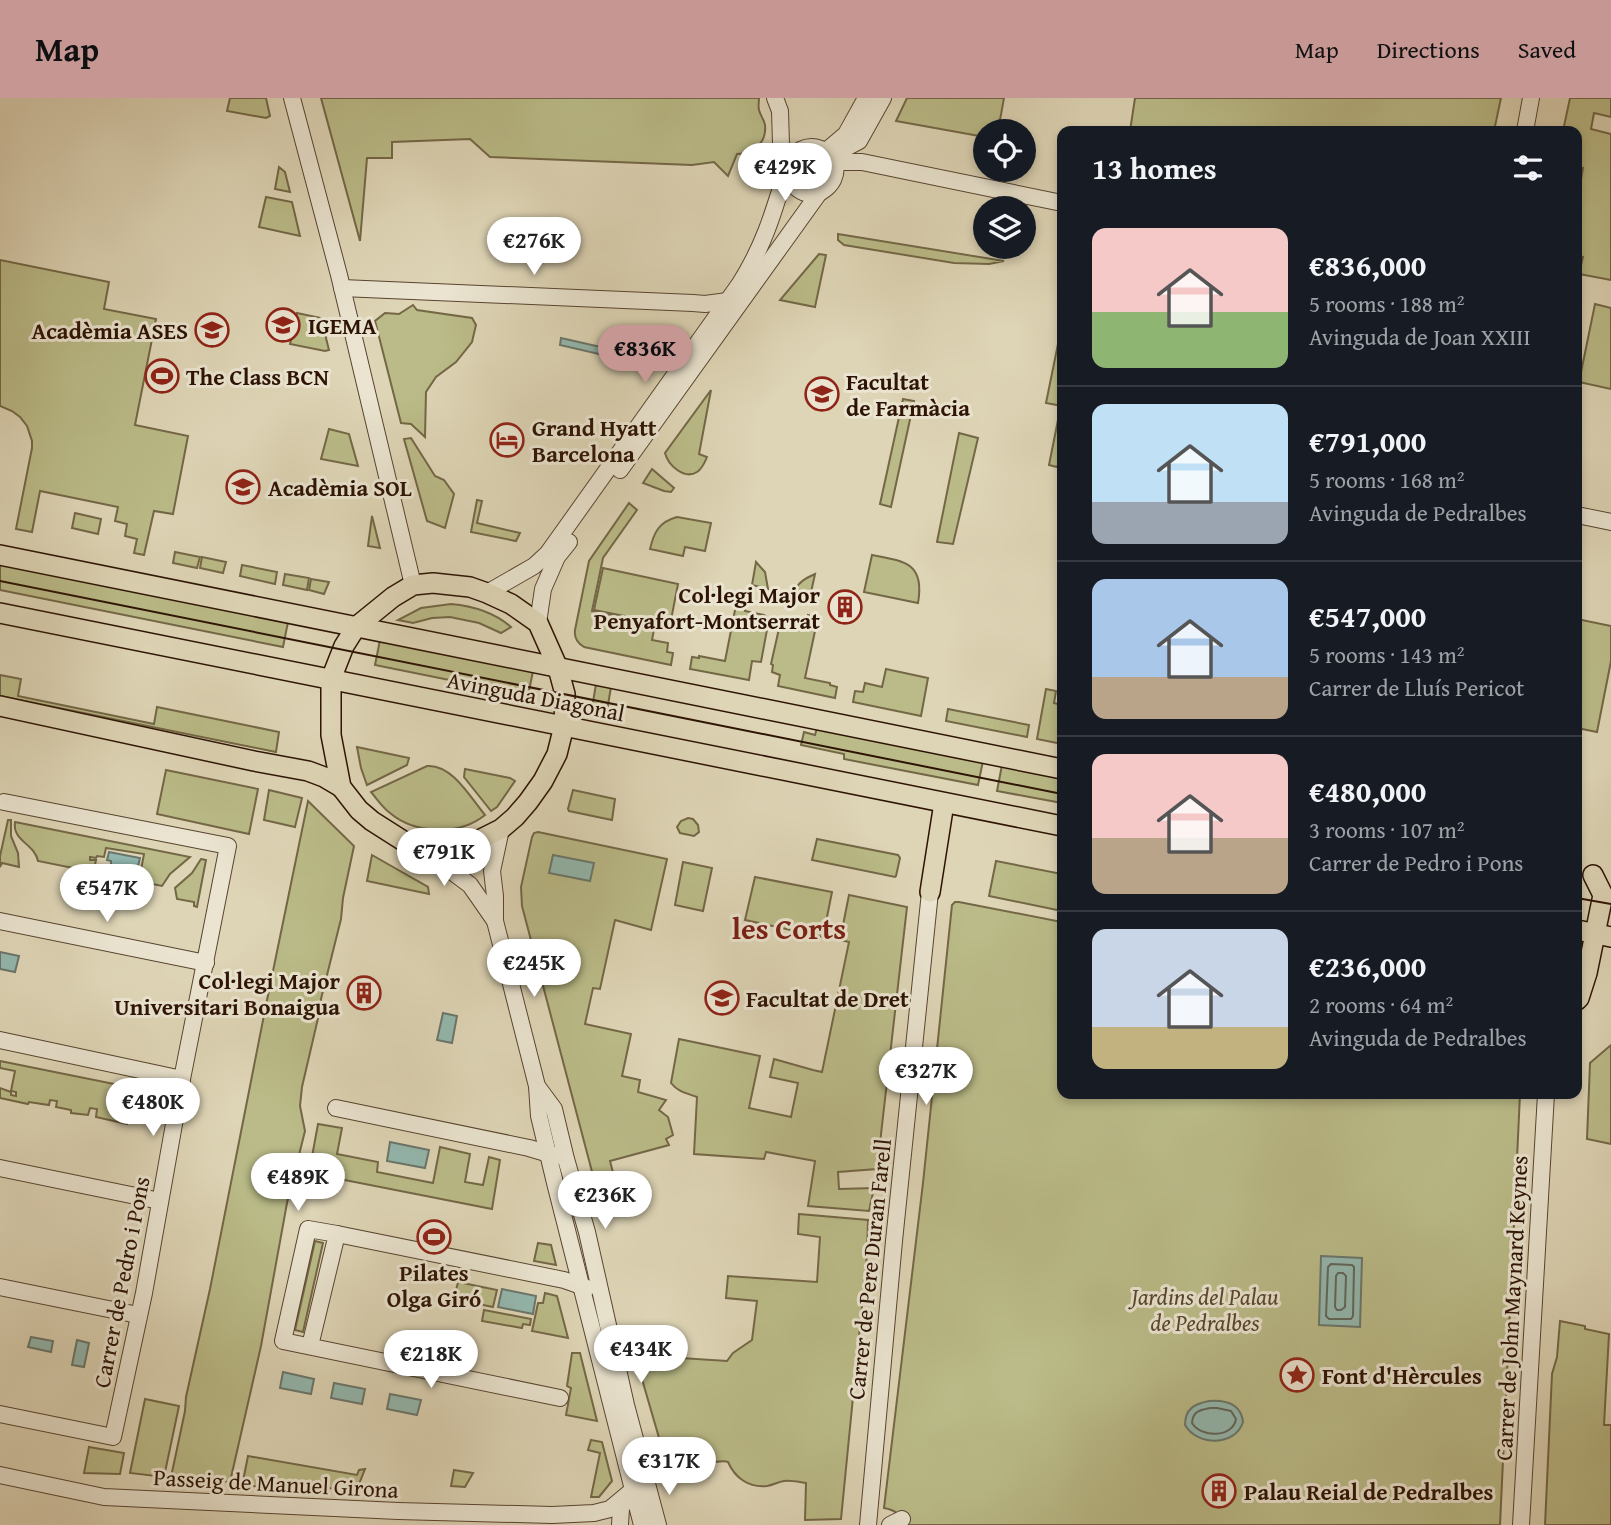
<!DOCTYPE html>
<meta charset="utf-8">
<style>
:root{--surface:#171b24;--page:#242831;--text:#f1f3f6;--muted:#9ea1a6;--line:#363941;--accent:#c59692}
body{margin:0;font-family:"Gentium Book Plus",serif;background:var(--page);color:var(--text);height:100vh;display:flex;flex-direction:column;font-size:26px;white-space:nowrap}
*{box-sizing:border-box;margin:0}
p{font-size:23px;color:var(--muted)}
.icon{flex:none;width:38px;height:38px;fill:none;stroke:currentColor;stroke-width:2;stroke-linecap:round;stroke-linejoin:round}
.map{position:relative;flex:1;overflow:hidden}
.details{position:absolute;left:1057px;top:28px;width:525px;height:973px;display:flex;flex-direction:column;background:var(--surface);border-radius:14px;box-shadow:0 4px 10px #0003}
.details>*{flex:none}
.buttons{position:absolute;left:973px;top:21px;display:grid;gap:14px}
.buttons a{display:grid;place-items:center;width:63px;height:63px;border-radius:50%;background:var(--surface);box-shadow:0 4px 10px #0003;font-size:35px}
.price{position:absolute;translate:-50% -60px;padding:0 16px;border-radius:24px;background:#fff;color:#222;font-size:23px;line-height:46px;filter:drop-shadow(0 2px 4px #0008)}
.price::after{content:'';position:absolute;left:50%;top:42px;width:21px;height:16px;margin-left:-10px;background:inherit;clip-path:polygon(0 0,100% 0,50% 100%)}
.price.on{background:var(--accent);color:#111}
ul{padding:0;list-style:none}
li{display:flex;align-items:center;gap:21px;height:175px;padding:0 35px}
li+li{border-top:2px solid var(--line)}
li span{display:grid;place-items:center;flex:none;width:196px;height:140px;border-radius:14px;color:#555}
li>.icon{margin-inline-start:auto}
span .icon{width:84px;height:84px;fill:#fffc;stroke-width:1}
li b{font-size:30px}
h2{display:flex;justify-content:space-between;align-items:center;height:84px;padding:0 35px;font-size:30px}
header{display:flex;align-items:center;gap:42px;box-sizing:border-box;height:98px;padding:0 35px;background:var(--accent);color:#111}
header strong{font-size:33px}
nav{display:flex;gap:38px;margin-inline-start:auto;font-size:24px}
.map>svg:first-child{display:block}
.green{fill:#babb88;stroke:#746746;stroke-width:2;fill-rule:evenodd}
.water{fill:#93b8af;stroke:#6a766b;stroke-width:2}
.lines{fill:none;stroke-linecap:round;stroke-linejoin:round}
.shore{stroke:#60665a;stroke-width:2}
.minor-casing{stroke:#594430;stroke-width:18}
.major-casing{stroke:#2d1304;stroke-width:22}
.minor{stroke:#eae4d0;stroke-width:16}
.major{stroke:#ded5b6;stroke-width:19}
.tram{stroke:#2d1304;stroke-width:2}
.labels{text-anchor:middle;dominant-baseline:central;stroke-width:6;stroke-linejoin:round;paint-order:stroke}
.poi-label{font-size:23px;font-weight:bold;fill:#2d1304;stroke:#eae4d0;text-anchor:start}
.street-label{font-size:23px;fill:#2d1304;stroke:#eae4d0}
.park-label{font-size:23px;font-style:italic;fill:#57452c;stroke:#eae4d0}
.district-label{font-size:30px;font-weight:bold;fill:#7a1f14;stroke:#eae4d0}
</style>
<header>
<strong>Map</strong>
<nav><a>Map</a><a>Directions</a><a>Saved</a></nav>
</header>
<div class="map">
<svg width="1611" height="1427" viewBox="0 0 1611 1427">
<rect width="100%" height="100%" fill="#ded5b6"/>
<filter id="stains"><feTurbulence type="fractalNoise" baseFrequency=".00286" numOctaves="4"/><feColorMatrix values="0 0 0 0 .2 0 0 0 0 .09 0 0 0 0 .02 0 0 0 .5 -.17"/></filter>
<radialGradient id="worn" r=".72"><stop offset=".6" stop-color="#630" stop-opacity="0"/><stop offset="1" stop-color="#630" stop-opacity=".3"/></radialGradient>
<g class="green">
<path d="M230,0H266L270,18L266,20L227,13Z"/>
<path d="M321,0H759C759,4 758,8 759,12C760,17 764,21 765,27C767,45 753,56 737,56L728,78L714,64L692,67L490,59L470,41L392,44V60H367L360,143Z"/>
<path d="M907,0H1004L998,33H985V39L896,23Z"/>
<path d="M1135,0H1501L1494,33H1130Z"/>
<path d="M1570,0H1611V19L1594,15L1591,31L1611,36V182L1579,176L1583,159L1577,157V104L1583,70L1577,68V33H1563Z"/>
<circle cx="810" cy="73" r="13"/>
<path d="M279,69L285,74L290,94L275,91Z"/>
<path d="M266,99L292,104L300,138L259,129Z"/>
<path d="M838,136L1004,163L989,166L954,165L844,147L838,142Z"/>
<path d="M819,156L826,157L815,209L780,202Z"/>
<path d="M0,162L109,184L104,211L156,221L135,327L188,338L173,416L154,413L144,457L134,455L137,441L125,438L127,426L115,423L118,409L40,393L32,434L16,431L32,350V343L27,328L20,319L12,313L0,308Z"/>
<path d="M1595,206L1611,210V291L1579,284Z"/>
<path d="M413,207L417,212L472,220L476,227L472,244L456,264L436,279L426,294L425,339L411,326L401,325L375,223L385,215L399,216Z"/>
<path d="M297,215L321,220L329,252L325,253L290,246Z"/>
<path d="M1059,241L1062,242V308L1046,305Z"/>
<path d="M711,292L699,356L707,359C705,364 702,371 697,374C684,382 668,367 665,355Z"/>
<path d="M903,301L914,303L891,409L880,406Z"/>
<path d="M1060,312L1062,313V367H1058L1057,369L1049,367Z"/>
<path d="M329,331L349,336L358,368L321,361Z"/>
<path d="M959,335L978,340L953,446L937,444Z"/>
<path d="M411,340L435,378L444,382L454,396L445,430L427,423L404,341Z"/>
<path d="M652,371L674,390L671,394L664,393L643,385Z"/>
<path d="M477,402L482,403L477,425L520,435L516,443L471,434Z"/>
<path d="M629,405L637,412L603,460L592,513L655,526L652,542L668,545L667,554L673,555L671,567L584,549C577,545 574,540 575,532L589,463Z"/>
<path d="M75,415L101,421L98,436L72,430Z"/>
<path d="M372,418L380,450L368,448Z"/>
<path d="M677,419L711,425L705,453L685,449L683,458L650,451C654,434 659,424 677,419Z"/>
<path d="M175,454L200,459L197,470L173,465Z"/>
<path d="M872,457C905,463 925,465 918,505L864,494Z"/>
<path d="M202,459L226,464L223,475L200,470Z"/>
<path d="M756,464L765,474L768,491L752,487Z"/>
<path d="M0,466L288,524L283,549L0,492Z"/>
<path d="M242,467L277,474L275,486L240,478Z"/>
<path d="M603,470L678,486L670,527L594,512Z"/>
<path d="M285,476L309,480L307,492L283,487Z"/>
<path d="M815,476L810,499L794,496C796,485 806,480 815,476Z"/>
<path d="M311,481L329,484L324,496L309,492Z"/>
<path d="M737,502L746,504L745,513L764,517L769,521L761,564L752,563L749,582L690,571L692,559L699,560V558L725,563Z"/>
<path d="M451,506C473,508 494,514 511,529L501,535L479,525L450,519L432,520L413,525L398,522L421,510Z"/>
<path d="M808,517L818,519L805,580L830,585V587L837,589L835,600L778,588L780,577L772,574L773,567L771,566L780,526L787,521L806,525Z"/>
<path d="M1577,521L1611,528V563L1597,634L1577,630Z"/>
<path d="M380,542L533,573L528,598L375,567Z"/>
<path d="M886,571L928,580L921,618L853,604L855,593L863,594L865,585L882,589Z"/>
<path d="M0,577L21,581L18,598L154,626L157,609L279,634L276,654L0,598Z"/>
<path d="M596,586L611,589L607,613L592,610Z"/>
<path d="M1046,591L1056,593L1054,605L1062,607V646L1037,641Z"/>
<path d="M948,611L1029,627L1027,639L946,623Z"/>
<path d="M817,630L983,663L978,687L844,661V656L801,647L804,634L815,637Z"/>
<path d="M357,649L409,660L407,667L367,687L361,670Z"/>
<path d="M1002,667L1062,679V705L997,693Z"/>
<path d="M427,668C452,666 470,699 485,717C459,738 415,736 390,715C382,709 377,701 371,694Z"/>
<path d="M465,671L510,680L515,683L497,709L491,713L464,679Z"/>
<path d="M166,672L258,691L249,736L157,716Z"/>
<path d="M269,692L302,700L295,729L264,722Z"/>
<path d="M573,692L615,701L612,722L569,713L568,711Z"/>
<path d="M308,703L354,748L343,800L341,821L321,901L319,916L302,989L300,1008L305,1033L287,1105L261,1248L230,1384L171,1379L185,1313L186,1299L210,1191L266,907Z"/>
<path d="M688,720L693,721L698,727L699,734L694,738L680,735L677,729L681,723Z"/>
<path d="M8,722H11V738L18,755L19,769L2,765L0,769V758Z"/>
<path d="M15,724L190,759L170,776L162,788L38,763C35,746 12,743 15,724ZM106,750L144,756L140,777L113,772L111,776L94,772L96,762H90V759L96,760L97,758L104,759Z"/>
<path d="M538,734L667,761L651,832L615,822L600,891L593,890L585,926L631,936L622,978L640,982L638,994L666,1002L659,1012L668,1019L673,1037L666,1041L669,1047L610,1063L619,1098L600,1104L522,808L521,789L532,739L534,735Z"/>
<path d="M817,741L898,757L900,760L896,778L895,779L812,762Z"/>
<path d="M372,757L428,789L429,796L367,783Z"/>
<path d="M201,761L206,762L197,809L194,808V804L177,801L175,790L192,775Z"/>
<path d="M996,763L1062,776V813L989,798Z"/>
<path d="M683,764L712,770L703,813L675,807Z"/>
<path d="M755,779L832,794L823,839L745,822Z"/>
<path d="M849,797L907,809L877,1071L838,1074L839,1091L874,1090L869,1113L808,1108L815,1063L766,1054L764,1061L694,1056L697,999C686,995 678,994 671,985L679,941L760,958L749,1010L791,1019L798,985L770,979L774,961L813,972L822,974L849,844L840,842Z"/>
<path d="M955,804H959L1062,824V996H1520L1500,1427H905C900,1416 895,1412 884,1410L923,1085L952,807Z"/>
<path d="M1611,947V1046L1587,1041L1590,965Z"/>
<path d="M0,963L149,993L145,1014L136,1013L135,1019L129,1018L127,1026L96,1019L97,1011L90,1010L88,1017L71,1015V1012L56,1009L57,1003L50,1002L49,1007L29,1004L28,1006L0,1000V990L11,994V997L16,998V994L11,993L15,973L0,970Z"/>
<path d="M318,1026L342,1030L337,1056L378,1064L377,1074L433,1085L440,1049L470,1056L465,1084L483,1087L489,1059L500,1062L492,1111L309,1075Z"/>
<path d="M799,1116L868,1122L867,1157L841,1421L805,1422L806,1385C799,1384 790,1382 784,1383C778,1384 773,1387 767,1388C749,1390 735,1380 728,1364C723,1362 717,1365 710,1363L698,1368L696,1374L667,1358L662,1350L635,1257L727,1263L733,1255L752,1242L757,1203L726,1200L728,1178L817,1184L820,1139L798,1136Z"/>
<path d="M315,1143L323,1145L303,1234L295,1232Z"/>
<path d="M538,1145L551,1147L556,1167L534,1163Z"/>
<path d="M409,1168L435,1173L432,1179L427,1183H416L410,1178Z"/>
<path d="M458,1184L497,1192L493,1209L454,1201Z"/>
<path d="M545,1195L557,1198L568,1240L532,1233L538,1205H543Z"/>
<path d="M484,1212L531,1221L530,1227L523,1226L522,1230L482,1223Z"/>
<path d="M1560,1223L1585,1228V1231L1609,1236L1604,1327H1611V1427H1545L1552,1276L1557,1259Z"/>
<path d="M572,1255H580L597,1323L566,1317L571,1290L567,1288Z"/>
<path d="M145,1301L179,1308L164,1379L130,1375Z"/>
<path d="M591,1342L602,1344L612,1383L599,1399H591L600,1355L588,1352Z"/>
<path d="M89,1349L124,1355L120,1376L84,1375Z"/>
<path d="M248,1358L357,1377L359,1372L365,1371L357,1391L242,1388Z"/>
<path d="M454,1372L473,1375L465,1389L451,1388Z"/>
</g>
<g class="water">
<path d="M561,240L614,252L612,259L560,247Z"/>
<path d="M109,754L140,760L137,773L111,768V763L107,762Z"/>
<path d="M553,757L594,765L590,783L549,775Z"/>
<path d="M0,854L19,858L15,874L0,871Z"/>
<path d="M443,915L457,918L452,945L437,942Z"/>
<path d="M390,1044L429,1052L425,1070L387,1063Z"/>
<path d="M1321,1158L1362,1160L1360,1229L1319,1227Z"/>
<path d="M502,1191L536,1198L533,1216L498,1209Z"/>
<path d="M31,1239L53,1243L51,1254L28,1249Z"/>
<path d="M77,1242L89,1245L84,1269L72,1267Z"/>
<path d="M283,1274L314,1281L311,1296L280,1290Z"/>
<path d="M334,1285L365,1291L362,1306L331,1300Z"/>
<path d="M390,1296L421,1302L417,1317L387,1311Z"/>
<path d="M1209,1303C1225,1302 1241,1305 1243,1324C1235,1349 1197,1348 1185,1327C1185,1311 1194,1306 1209,1303Z"/>
</g>
<g class="lines">
<g class="shore">
<path d="M1331,1166L1352,1167L1354,1169L1353,1218L1351,1221H1329L1326,1218L1328,1169Z"/>
<path d="M1338,1175H1343L1346,1178L1345,1209L1341,1212H1337L1335,1209L1336,1178Z"/>
<path d="M1210,1310H1217L1231,1313L1236,1321C1233,1340 1201,1340 1192,1325C1193,1313 1200,1312 1210,1310Z"/>
</g>
<defs>
<g id="minor">
<path d="M292,0L339,177L413,487"/>
<path d="M775,0L780,13L781,46L789,63"/>
<path d="M1525,33L1531,0"/>
<path d="M826,53L846,36L866,0"/>
<path d="M831,58L859,43L883,0"/>
<path d="M834,64H862L1062,105"/>
<path d="M342,190L693,205L705,206L728,203"/>
<path d="M620,372L819,95"/>
<path d="M1577,417L1611,424"/>
<path d="M487,495L534,468L548,455L739,187C764,148 774,113 787,70C799,32 847,52 833,82C830,88 826,91 821,94C803,101 788,87 787,70"/>
<path d="M538,525L543,491L557,459L569,444"/>
<path d="M501,731L492,773L495,798V823L537,988L539,1018L555,1085L642,1427"/>
<path d="M416,750L454,775L470,787L495,823"/>
<path d="M0,823L206,865"/>
<path d="M0,942L182,981"/>
<path d="M537,988L554,1011L566,1061L587,1134L626,1307L658,1427"/>
<path d="M336,1010L529,1050L556,1058"/>
<path d="M0,1070L160,1103"/>
<path d="M337,1136L564,1182L587,1190"/>
<path d="M0,1189L138,1217"/>
<path d="M310,1248L337,1136L308,1131L283,1243L560,1300"/>
<path d="M0,1316L113,1339L144,1195L182,981L228,748L4,704"/>
<path d="M0,1377L104,1399L398,1413L552,1417L594,1415L610,1411L646,1381"/>
<path d="M620,1427L621,1410L628,1399"/>
<path d="M868,1427L894,1143L930,794"/>
<path d="M890,1427L902,1421"/>
<path d="M1521,1427L1546,996"/>
</g>
<g id="major">
<path d="M0,457L1062,671"/>
<path d="M433,485L470,489L487,495L511,506L538,525L558,570L565,596L564,628L557,656L543,683L528,704L515,719L501,731L463,750L438,752L405,744L372,723L359,712L341,689L331,637V581L344,548L356,529L393,499L413,487Z"/>
<path d="M0,515L1062,728"/>
<path d="M0,608L254,663L308,673L324,679L341,689"/>
<path d="M930,794L944,705"/>
<path d="M1577,832L1611,839"/>
<path d="M1577,902L1579,900L1587,875L1603,797L1593,777"/>
</g>
</defs>
<use href="#minor" class="minor-casing"/>
<use href="#major" class="major-casing"/>
<use href="#minor" class="minor"/>
<use href="#major" class="major"/>
<g class="tram">
<path d="M0,483L1062,696"/>
<path d="M1577,800L1611,806"/>
</g>
</g>
<defs>
<symbol id="university-ring" viewBox="-11 -11 22 22"><circle r="9.5" fill="#eae4d0" stroke="#8f2418" stroke-width="1.5"/><path d="M0-5L7-2L0 1L-7-2ZM-4 1L0 2.5L4 1V4Q0 6-4 4Z" fill="#8f2418"/></symbol>
<symbol id="stadium-ring" viewBox="-11 -11 22 22"><circle r="9.5" fill="#eae4d0" stroke="#8f2418" stroke-width="1.5"/><path d="M0-5a6.5 5 0 1 0 0 10a6.5 5 0 1 0 0-10ZM-3.5-1.8h7v3.6h-7Z" fill="#8f2418"/></symbol>
<symbol id="hotel-ring" viewBox="-11 -11 22 22"><circle r="9.5" fill="#eae4d0" stroke="#8f2418" stroke-width="1.5"/><path d="M-6-4.5h1.5V1H6V5H4.5V3h-9V5H-6ZM-4 0a1.8 1.8 0 1 1 3.6 0ZM.5 0V-2.5h3Q6-2.5 6 0Z" fill="#8f2418"/></symbol>
<symbol id="building-ring" viewBox="-11 -11 22 22"><circle r="9.5" fill="#eae4d0" stroke="#8f2418" stroke-width="1.5"/><path d="M-4-6H4V6H1V3H-1V6H-4ZM-2.5-4.3h1.7v1.8h-1.7ZM.8-4.3h1.7v1.8H.8ZM-2.5-1h1.7V.8h-1.7ZM.8-1h1.7V.8H.8Z" fill="#8f2418"/></symbol>
<symbol id="sight-ring" viewBox="-11 -11 22 22"><circle r="9.5" fill="#eae4d0" stroke="#8f2418" stroke-width="1.5"/><path d="M0-6L1.8-2.2L6-1.7L2.9 1.2L3.7 5.4L0 3.3L-3.7 5.4L-2.9 1.2L-6-1.7L-1.8-2.2Z" fill="#8f2418"/></symbol>
</defs>
<g fill-rule="evenodd">
<use href="#university-ring" x="264" y="208" width="38" height="38"/>
<use href="#university-ring" x="193" y="213" width="38" height="38"/>
<use href="#stadium-ring" x="143" y="259" width="38" height="38"/>
<use href="#university-ring" x="803" y="277" width="38" height="38"/>
<use href="#hotel-ring" x="488" y="323" width="38" height="38"/>
<use href="#university-ring" x="224" y="370" width="38" height="38"/>
<use href="#building-ring" x="826" y="490" width="38" height="38"/>
<use href="#building-ring" x="345" y="876" width="38" height="38"/>
<use href="#university-ring" x="703" y="881" width="38" height="38"/>
<use href="#stadium-ring" x="415" y="1120" width="38" height="38"/>
<use href="#sight-ring" x="1278" y="1258" width="38" height="38"/>
<use href="#building-ring" x="1200" y="1374" width="38" height="38"/>
</g>
<g class="labels">
<g class="poi-label">
<text x="308" y="227">IGEMA</text>
<text x="188" y="232" text-anchor="end">Acadèmia ASES</text>
<text x="186" y="278">The Class BCN</text>
<text x="846" y="283">Facultat<tspan x="846" dy="26">de Farmàcia</tspan></text>
<text x="532" y="329">Grand Hyatt<tspan x="532" dy="26">Barcelona</tspan></text>
<text x="268" y="389">Acadèmia SOL</text>
<text x="820" y="496" text-anchor="end">Col·legi Major<tspan x="820" dy="26">Penyafort-Montserrat</tspan></text>
<text x="340" y="882" text-anchor="end">Col·legi Major<tspan x="340" dy="26">Universitari Bonaigua</tspan></text>
<text x="746" y="900">Facultat de Dret</text>
<text x="434" y="1174" text-anchor="middle">Pilates<tspan x="434" dy="26">Olga Giró</tspan></text>
<text x="1322" y="1277">Font d'Hèrcules</text>
<text x="1244" y="1393">Palau Reial de Pedralbes</text>
</g>
<g class="street-label">
<text transform="translate(536 598) rotate(11)">Avinguda Diagonal</text>
<text transform="translate(869 1171) rotate(-84)">Carrer de Pere Duran Farell</text>
<text transform="translate(121 1184) rotate(-79)">Carrer de Pedro i Pons</text>
<text transform="translate(1511 1210) rotate(-87)">Carrer de John Maynard Keynes</text>
<text transform="translate(276 1385) rotate(3)">Passeig de Manuel Girona</text>
</g>
<g class="park-label">
<text x="1205" y="1198">Jardins del Palau<tspan x="1205" dy="26">de Pedralbes</tspan></text>
</g>
<g class="district-label">
<text x="789" y="830">les Corts</text>
</g>
</g>
<rect width="100%" height="100%" filter="url(#stains)"/>
<rect width="100%" height="100%" fill="url(#worn)"/>
</svg>
<div class="buttons">
<a><svg class="icon" aria-label="locate" viewBox="0 0 24 24"><circle cx="12" cy="12" r="6"/><path d="M12 2v4M12 18v4M2 12h4M18 12h4"/></svg></a>
<a><svg class="icon" aria-label="layers" viewBox="0 0 24 24"><path d="M12 4l9 5-9 5-9-5zM3 14l9 5 9-5"/></svg></a>
</div>
<b class="price" style="left:785px;top:105px">€429K</b>
<b class="price" style="left:534px;top:179px">€276K</b>
<b class="price on" style="left:645px;top:287px">€836K</b>
<b class="price" style="left:444px;top:790px">€791K</b>
<b class="price" style="left:107px;top:826px">€547K</b>
<b class="price" style="left:534px;top:901px">€245K</b>
<b class="price" style="left:926px;top:1009px">€327K</b>
<b class="price" style="left:153px;top:1040px">€480K</b>
<b class="price" style="left:298px;top:1115px">€489K</b>
<b class="price" style="left:605px;top:1133px">€236K</b>
<b class="price" style="left:641px;top:1287px">€434K</b>
<b class="price" style="left:431px;top:1292px">€218K</b>
<b class="price" style="left:669px;top:1399px">€317K</b>
<section class="details">
<h2>13 homes<svg class="icon" aria-label="filters" viewBox="0 0 24 24"><path d="M4 7h16M4 17h16"/><circle cx="9" cy="7" r="2"/><circle cx="15" cy="17" r="2"/></svg></h2>
<ul>
<li><span style="background:linear-gradient(#f6c9c9 60%,#8fb573 0)"><svg class="icon" aria-label="home" viewBox="0 0 24 24"><path d="M3 11l9-7 9 7M6 9v11h12V9"/></svg></span><div><b>€836,000</b><p>5 rooms · 188 m²</p><p>Avinguda de Joan XXIII</p></div></li>
<li><span style="background:linear-gradient(#bfe0f5 70%,#9aa5b1 0)"><svg class="icon" aria-label="home" viewBox="0 0 24 24"><path d="M3 11l9-7 9 7M6 9v11h12V9"/></svg></span><div><b>€791,000</b><p>5 rooms · 168 m²</p><p>Avinguda de Pedralbes</p></div></li>
<li><span style="background:linear-gradient(#a9c7e8 70%,#b9a48a 0)"><svg class="icon" aria-label="home" viewBox="0 0 24 24"><path d="M3 11l9-7 9 7M6 9v11h12V9"/></svg></span><div><b>€547,000</b><p>5 rooms · 143 m²</p><p>Carrer de Lluís Pericot</p></div></li>
<li><span style="background:linear-gradient(#f6c9c9 60%,#b9a48a 0)"><svg class="icon" aria-label="home" viewBox="0 0 24 24"><path d="M3 11l9-7 9 7M6 9v11h12V9"/></svg></span><div><b>€480,000</b><p>3 rooms · 107 m²</p><p>Carrer de Pedro i Pons</p></div></li>
<li><span style="background:linear-gradient(#c9d6e8 70%,#c2b280 0)"><svg class="icon" aria-label="home" viewBox="0 0 24 24"><path d="M3 11l9-7 9 7M6 9v11h12V9"/></svg></span><div><b>€236,000</b><p>2 rooms · 64 m²</p><p>Avinguda de Pedralbes</p></div></li>
</ul>
</section>
</div>
